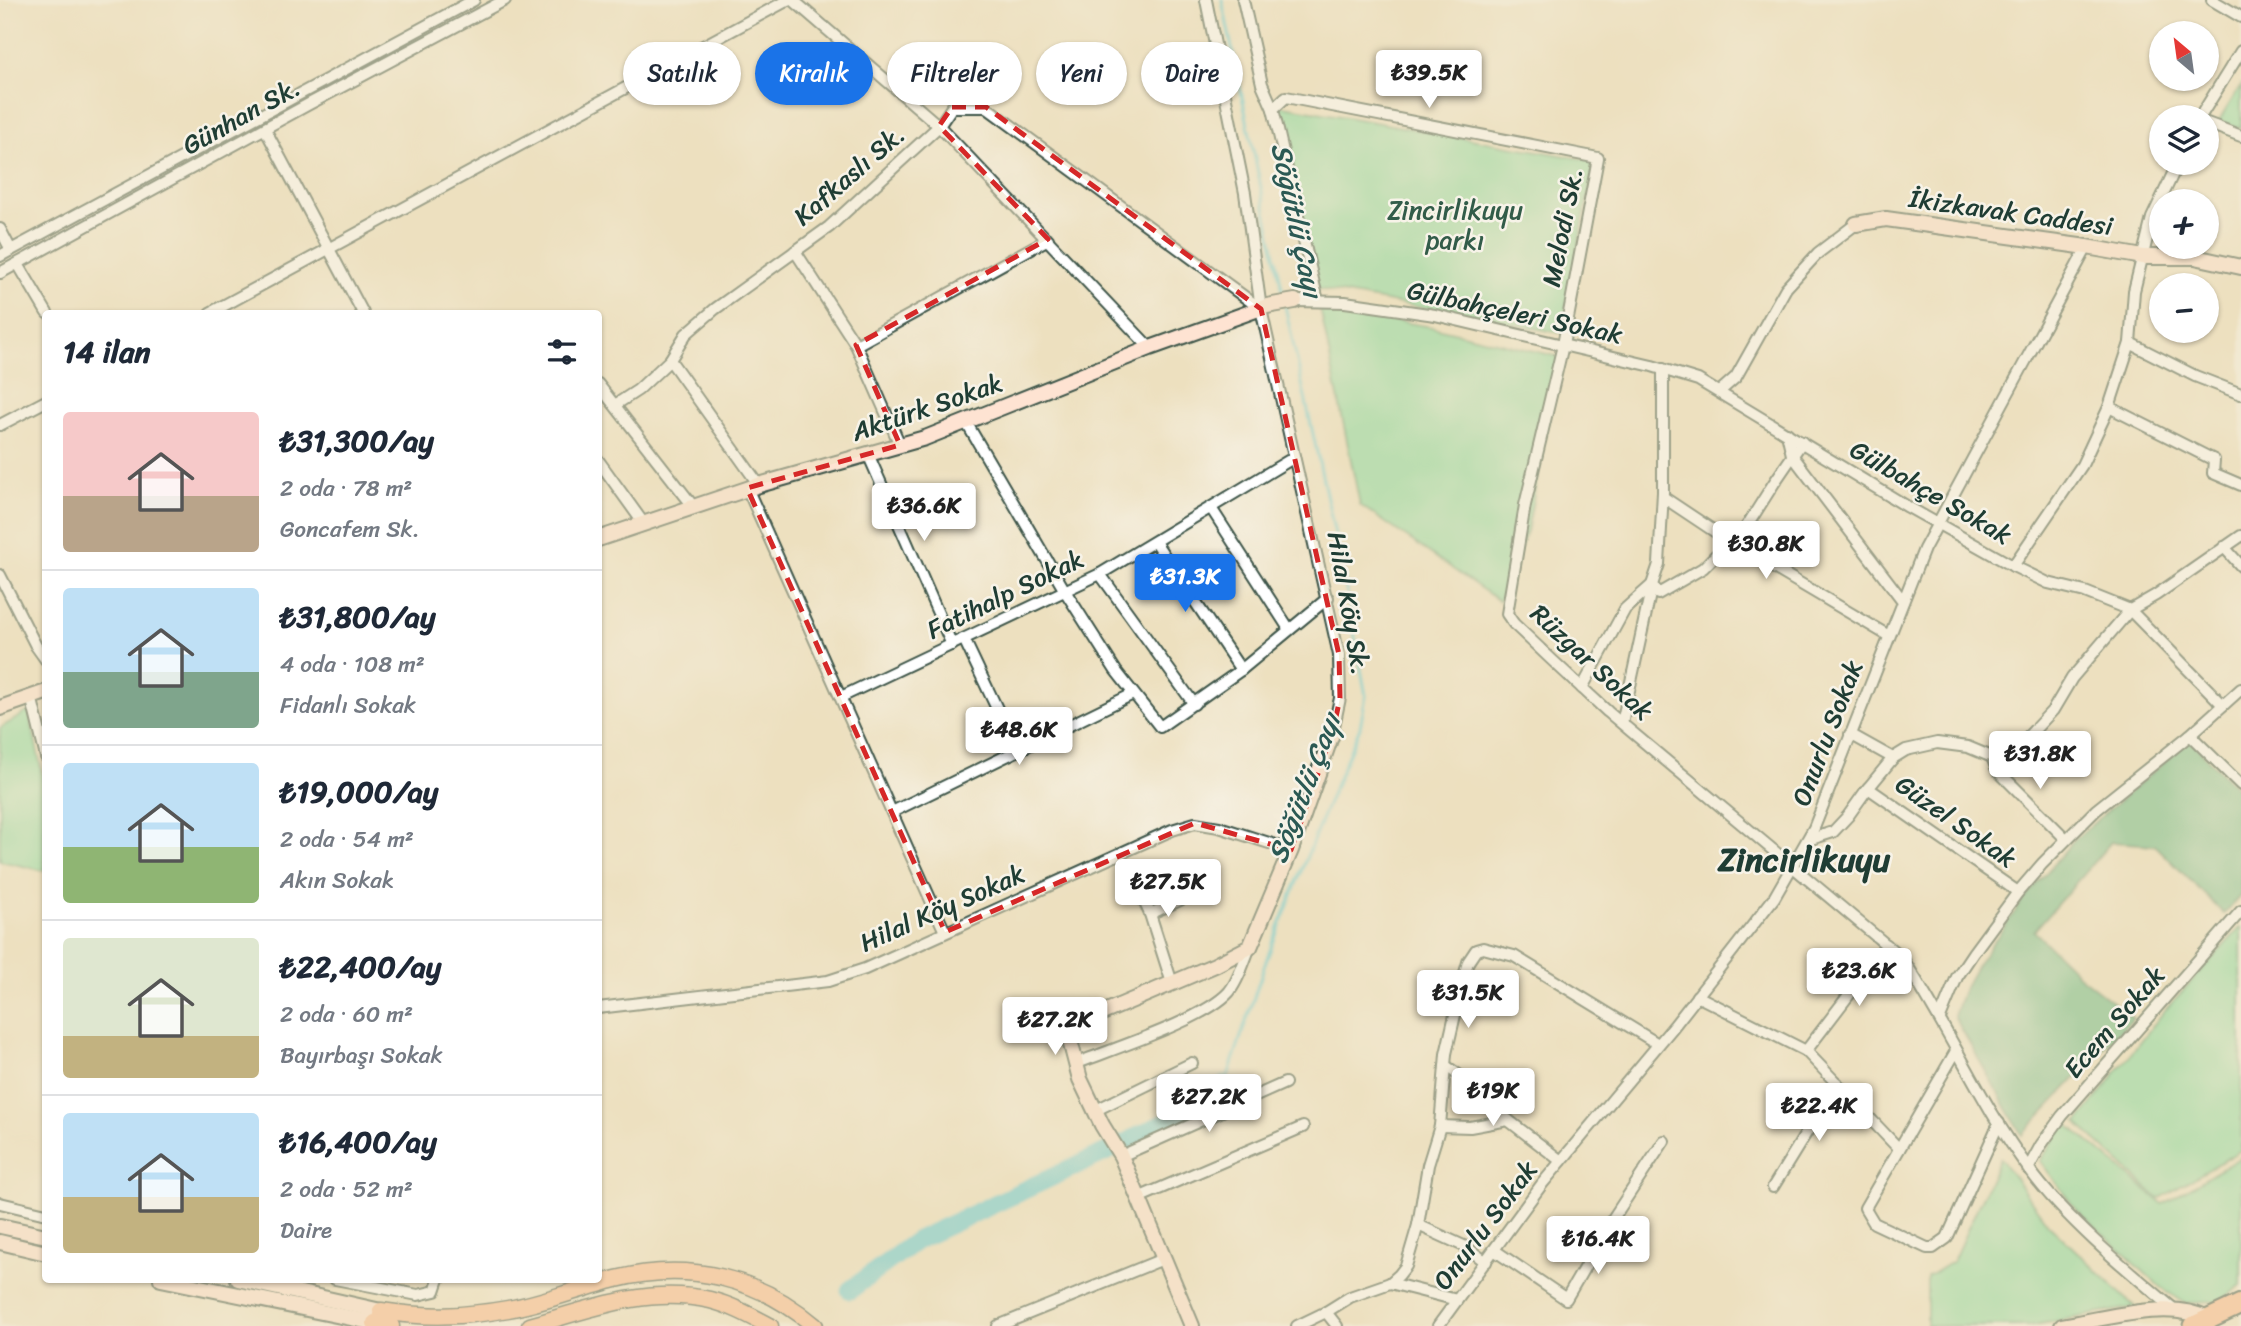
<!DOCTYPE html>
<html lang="tr">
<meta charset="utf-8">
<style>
:root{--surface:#fff;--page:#f2f2f3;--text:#1f2937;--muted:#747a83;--line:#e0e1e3;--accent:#1a73e8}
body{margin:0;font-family:Sriracha,sans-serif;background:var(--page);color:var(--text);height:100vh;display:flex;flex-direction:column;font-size:26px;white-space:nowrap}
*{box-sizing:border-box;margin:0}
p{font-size:23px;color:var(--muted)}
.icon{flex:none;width:38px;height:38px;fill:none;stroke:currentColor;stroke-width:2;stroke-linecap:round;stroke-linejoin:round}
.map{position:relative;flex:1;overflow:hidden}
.sheet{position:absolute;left:42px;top:310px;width:560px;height:973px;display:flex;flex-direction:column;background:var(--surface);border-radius:7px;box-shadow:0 2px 5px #0004}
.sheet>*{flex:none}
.hud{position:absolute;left:623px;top:42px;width:665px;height:63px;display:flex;gap:14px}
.needle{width:46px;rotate:331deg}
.controls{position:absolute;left:2149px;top:21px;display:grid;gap:14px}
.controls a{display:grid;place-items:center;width:70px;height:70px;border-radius:50%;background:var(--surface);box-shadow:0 2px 5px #0004;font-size:35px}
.price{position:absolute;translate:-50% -60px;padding:0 16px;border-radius:7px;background:#fff;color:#222;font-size:23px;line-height:46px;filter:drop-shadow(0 2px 4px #0008)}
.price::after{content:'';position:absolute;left:50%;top:42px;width:21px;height:16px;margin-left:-10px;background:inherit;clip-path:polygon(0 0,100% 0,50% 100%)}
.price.selected{background:var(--accent);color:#fff}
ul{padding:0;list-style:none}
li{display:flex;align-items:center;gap:21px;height:175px;padding:0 21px}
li+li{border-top:2px solid var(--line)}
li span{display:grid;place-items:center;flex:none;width:196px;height:140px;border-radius:7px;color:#555}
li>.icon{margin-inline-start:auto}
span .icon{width:84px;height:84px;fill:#fffc;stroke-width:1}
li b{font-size:30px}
h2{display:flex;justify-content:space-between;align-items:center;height:84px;padding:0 21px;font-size:30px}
.chip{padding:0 24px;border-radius:32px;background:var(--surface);box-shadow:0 2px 5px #0004;font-size:24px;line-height:63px}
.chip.selected{background:var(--accent);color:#fff}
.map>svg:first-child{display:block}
.green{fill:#80da9f;stroke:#508c6a;stroke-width:2}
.forest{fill:#68ba86;stroke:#447c5d;stroke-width:2}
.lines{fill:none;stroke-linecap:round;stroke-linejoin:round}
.stream{stroke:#5dc9d4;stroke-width:3.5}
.river{stroke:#5dc9d4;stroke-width:19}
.street-casing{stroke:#3e5549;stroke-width:14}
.secondary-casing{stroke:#3e5549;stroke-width:18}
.primary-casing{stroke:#3e5549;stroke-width:19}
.highway-casing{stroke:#3e5549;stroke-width:23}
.street{stroke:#fff;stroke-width:10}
.secondary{stroke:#fee3d2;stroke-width:14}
.primary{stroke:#fcba8e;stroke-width:16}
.highway{stroke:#fcba8e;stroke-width:19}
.marked{fill:none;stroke:#d62828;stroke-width:5;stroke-dasharray:14 9;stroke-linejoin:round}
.labels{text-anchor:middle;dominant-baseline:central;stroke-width:5;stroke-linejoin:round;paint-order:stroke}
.street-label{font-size:26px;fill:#1f3d34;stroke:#f7f3e8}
.park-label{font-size:26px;fill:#325c49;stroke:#f7f3e8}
.water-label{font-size:28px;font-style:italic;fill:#2b5954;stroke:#f7f3e8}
.district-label{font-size:33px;font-weight:bold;fill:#1f3d34;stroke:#f7f3e8}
</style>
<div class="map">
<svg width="2241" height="1326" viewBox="0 0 2241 1326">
<rect width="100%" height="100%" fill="#f7f3e8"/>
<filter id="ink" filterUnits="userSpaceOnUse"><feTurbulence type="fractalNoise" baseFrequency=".0143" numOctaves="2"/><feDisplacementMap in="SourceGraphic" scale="14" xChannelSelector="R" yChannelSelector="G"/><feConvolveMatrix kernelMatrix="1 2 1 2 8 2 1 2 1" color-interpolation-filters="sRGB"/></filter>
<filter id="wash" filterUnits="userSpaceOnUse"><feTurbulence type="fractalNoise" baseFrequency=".00686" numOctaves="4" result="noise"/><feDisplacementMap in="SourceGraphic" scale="28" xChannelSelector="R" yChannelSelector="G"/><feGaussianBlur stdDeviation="1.57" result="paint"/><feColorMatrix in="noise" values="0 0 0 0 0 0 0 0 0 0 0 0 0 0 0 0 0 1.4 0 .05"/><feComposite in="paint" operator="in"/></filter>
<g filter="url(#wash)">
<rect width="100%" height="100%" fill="#ede0bf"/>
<g class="green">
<path d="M2241,85V128L2219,121Z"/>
<path d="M1278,105L1595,161L1561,333L1318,289Z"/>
<path d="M1320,308L1432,327L1560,357L1527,531L1499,601L1360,505Z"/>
<path d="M29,711L45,787V871L0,861V728Z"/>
<path d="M2241,927V1150L2159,1199L2077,1123L2166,1009Z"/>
<path d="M2065,1122L2163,1204L2241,1157V1285L2220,1302L2185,1303L2160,1287L2075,1208L2040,1161Z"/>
<path d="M2000,1158L2048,1224L2135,1307L2029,1326H1927V1277L1953,1261Z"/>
</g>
<path class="forest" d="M2190,740L2241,793V895L2224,914L2155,845L2111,842L2034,931L2082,978L2133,1018L2022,1135L1954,1016L1963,990L1977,965L2024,899L2073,841Z"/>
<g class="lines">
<g class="stream">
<path d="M1222,0L1284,298"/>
<path d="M1225,1085L1267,958L1330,798L1360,727L1366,696L1341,562L1285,306"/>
</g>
<path class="river" d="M850,1290L917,1240L1125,1143L1199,1105L1225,1085"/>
</g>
</g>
<g filter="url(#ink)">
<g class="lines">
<defs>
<g id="street">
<path d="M793,0L939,126L1150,348"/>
<path d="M1206,0L1245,193L1261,309L1339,655L1340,698L1333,731"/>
<path d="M1243,0L1262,84L1273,109"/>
<path d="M2212,0L2241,17"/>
<path d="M2200,117L2241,51"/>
<path d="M2207,123L2241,136"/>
<path d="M265,129L363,313"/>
<path d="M0,229L11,250"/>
<path d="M795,251L856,345L900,445"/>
<path d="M0,256L474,0"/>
<path d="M18,264L47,313"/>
<path d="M0,273L309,104L505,0"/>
<path d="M1295,301L1345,302L1435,315L1652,366L1698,380L1908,507L2013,566L2048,583L2085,592L2130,610L2156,595L2241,536"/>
<path d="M1318,301L1273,109L1286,97L1598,158L1563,345L1525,505L1507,614L1514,624L1552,660L1608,712L1902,958C1948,1026 1980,1103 2029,1169C2065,1219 2127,1270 2175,1310"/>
<path d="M210,313L788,0"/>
<path d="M2130,343L2195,376L2241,394"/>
<path d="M856,345L1048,239"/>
<path d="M670,360L759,485"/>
<path d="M598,384L693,506"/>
<path d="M1719,392L1736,377L1786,288L1818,253L1856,224"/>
<path d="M615,405L638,390L670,360L686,334L715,309L829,227L939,126L952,107H986L1261,309"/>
<path d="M2109,407L2214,460L2213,473L2241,485"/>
<path d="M966,422L1065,591L1116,671L1160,727L1241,670L1328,598"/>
<path d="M0,425L46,401"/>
<path d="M1787,433L1792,455L1903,601"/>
<path d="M868,454L952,645"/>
<path d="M598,460L644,524"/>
<path d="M747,488L945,932"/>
<path d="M1663,497L1735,545L1889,636"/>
<path d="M1211,508L1289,629"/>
<path d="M1155,542L1241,670"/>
<path d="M2224,547L2241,566"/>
<path d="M2013,566L2082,465L2109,407L2130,343L2134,291L2152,218L2178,163"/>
<path d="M1100,574L1194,704"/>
<path d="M0,575L36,646L46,660"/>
<path d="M964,639L1017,751"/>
<path d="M1582,688L1625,609L1652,585L1659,564L1663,492V369"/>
<path d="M31,696L46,757"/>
<path d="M841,697L1100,574L1293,458"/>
<path d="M1622,723L1652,585L1658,594L1703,568L1716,555L1728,552L1735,545L1774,483L1802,442"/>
<path d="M1850,734L1893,758"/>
<path d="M2190,735L2241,785"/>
<path d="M1992,757L1997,770L2066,839"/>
<path d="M1868,788L2018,892"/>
<path d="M892,812L1133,694"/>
<path d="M1808,840L1833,832L1848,816L1865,792L1893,758L1906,750L1937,743L1968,747L1992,757L2008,755L2023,742L2053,710L2072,678L2130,610L2223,705"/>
<path d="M1130,870L1150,914L1172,983"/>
<path d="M1150,914L1206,888"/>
<path d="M1697,996L1806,1051L1899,1149"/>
<path d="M598,1008L828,981L865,969L1172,830L1195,823L1219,827L1291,850"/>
<path d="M1940,1018L1957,977L1973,953L2018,892L2042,864L2096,810L2190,735L2241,689"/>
<path d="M1806,1051L1887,945"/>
<path d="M1956,1051L1865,1208L1874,1223L1927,1248H1933L1947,1238L1999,1123"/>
<path d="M1075,1064C1112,1049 1204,1020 1229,992C1239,980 1244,961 1250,947"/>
<path d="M1446,1066L1470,1083L1508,1120L1561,1161"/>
<path d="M1094,1111L1192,1063"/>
<path d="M1440,1126L1470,1127L1508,1120"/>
<path d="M1121,1156L1285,1083"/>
<path d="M2028,1169L2041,1145L2062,1116L2241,911"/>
<path d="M1773,1187L1837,1083"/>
<path d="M1138,1198L1303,1127"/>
<path d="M0,1203L46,1214"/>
<path d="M1494,1250L1566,1299L1612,1220L1664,1141"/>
<path d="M1486,1262L1466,1247L1418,1225L1428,1165L1440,1126L1446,1054L1463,980L1468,962L1476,950L1483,948L1514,956L1658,1044"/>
<path d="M335,1279L418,1295L435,1291L439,1279"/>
<path d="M1390,1283L1457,1300"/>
<path d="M1326,1312L1350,1297L1390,1283L1399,1275L1406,1266L1418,1225"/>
<path d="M998,1326L1163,1259"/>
<path d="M1297,1326L1326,1312L1337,1326"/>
<path d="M1438,1326L1542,1184L1674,1026L1774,898L1814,828L1924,549L2087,247"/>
</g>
<g id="secondary">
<path d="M1856,224L1886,219L2087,247L2143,257H2195L2241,267"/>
<path d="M598,539L759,485L925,438L1150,348L1267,306L1295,301"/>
<path d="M0,708L46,692"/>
<path d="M0,1226L46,1236"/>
<path d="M0,1242L46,1253"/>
<path d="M161,1279L375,1323"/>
<path d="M238,1279L381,1311"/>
<path d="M1192,1326L1121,1156L1102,1125L1080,1079L1068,1033L1074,1025L1215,965L1250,947L1291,850L1333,731"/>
<path d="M2062,1326C2103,1319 2170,1299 2207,1319"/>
</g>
<g id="primary">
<path d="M381,1311C426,1318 463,1317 508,1309C544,1303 580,1288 616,1279C689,1261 758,1277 815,1326"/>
<path d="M375,1323L391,1326"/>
<path d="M530,1326C589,1309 648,1286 710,1300C731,1305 751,1316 770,1326"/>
</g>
<path id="highway" d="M2194,1326L2241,1304"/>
</defs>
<use href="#street" class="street-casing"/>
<use href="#secondary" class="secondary-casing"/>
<use href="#primary" class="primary-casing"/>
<use href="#highway" class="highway-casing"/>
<use href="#street" class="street"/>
<use href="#secondary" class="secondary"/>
<use href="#primary" class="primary"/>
<use href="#highway" class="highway"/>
</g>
</g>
<path d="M0 0H2241V1326H0ZM952,107H986L1261,309L1339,655L1340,698L1333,731L1291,850L1195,823L945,932L747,488L900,445L856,345L1048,239L939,126Z" fill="#ede0bf" fill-opacity=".55" fill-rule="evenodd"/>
<path class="marked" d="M952,107H986L1261,309L1339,655L1340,698L1333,731L1291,850L1195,823L945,932L747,488L900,445L856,345L1048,239L939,126Z"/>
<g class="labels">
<g class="street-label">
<text transform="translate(241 116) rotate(-29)">Günhan Sk.</text>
<text transform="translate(849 175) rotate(-41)">Kafkaslı Sk.</text>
<text transform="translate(2011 212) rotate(8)">İkizkavak Caddesi</text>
<text transform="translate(1562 227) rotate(-79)">Melodi Sk.</text>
<text transform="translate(1515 312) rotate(12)">Gülbahçeleri Sokak</text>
<text transform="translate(927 407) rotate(-19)">Aktürk Sokak</text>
<text transform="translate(1931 492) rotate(30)">Gülbahçe Sokak</text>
<text transform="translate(1005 594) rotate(-26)">Fatihalp Sokak</text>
<text transform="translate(1349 603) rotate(80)">Hilal Köy Sk.</text>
<text transform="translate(1592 662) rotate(43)">Rüzgar Sokak</text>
<text transform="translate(1827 733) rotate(-69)">Onurlu Sokak</text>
<text transform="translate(1956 821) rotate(35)">Güzel Sokak</text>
<text transform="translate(942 908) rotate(-24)">Hilal Köy Sokak</text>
<text transform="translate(2114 1022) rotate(-49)">Ecem Sokak</text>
<text transform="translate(1485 1225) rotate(-53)">Onurlu Sokak</text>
</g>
<g class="park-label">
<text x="1455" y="210">Zincirlikuyu<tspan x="1455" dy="30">parkı</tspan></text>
</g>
<g class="water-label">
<text transform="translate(1297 220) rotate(78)">Söğütlü Çayı</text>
<text transform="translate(1304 788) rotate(-69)">Söğütlü Çayı</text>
</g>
<g class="district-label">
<text x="1804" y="860">Zincirlikuyu</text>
</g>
</g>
</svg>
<div class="controls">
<a><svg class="needle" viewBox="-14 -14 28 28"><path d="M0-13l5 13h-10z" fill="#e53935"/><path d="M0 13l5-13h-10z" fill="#747a83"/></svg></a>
<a><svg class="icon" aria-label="layers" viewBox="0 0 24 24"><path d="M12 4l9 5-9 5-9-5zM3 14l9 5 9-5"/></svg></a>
<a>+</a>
<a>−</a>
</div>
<b class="price" style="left:1429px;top:110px">₺39.5K</b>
<b class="price" style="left:924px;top:543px">₺36.6K</b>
<b class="price" style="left:1766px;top:581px">₺30.8K</b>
<b class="price selected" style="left:1185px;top:614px">₺31.3K</b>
<b class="price" style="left:1019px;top:767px">₺48.6K</b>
<b class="price" style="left:2040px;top:791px">₺31.8K</b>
<b class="price" style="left:1168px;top:919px">₺27.5K</b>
<b class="price" style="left:1859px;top:1008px">₺23.6K</b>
<b class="price" style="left:1468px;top:1030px">₺31.5K</b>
<b class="price" style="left:1055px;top:1057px">₺27.2K</b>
<b class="price" style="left:1493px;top:1128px">₺19K</b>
<b class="price" style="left:1209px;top:1134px">₺27.2K</b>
<b class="price" style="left:1819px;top:1143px">₺22.4K</b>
<b class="price" style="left:1598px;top:1276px">₺16.4K</b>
<div class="hud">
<a class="chip">Satılık</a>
<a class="chip selected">Kiralık</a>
<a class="chip">Filtreler</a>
<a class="chip">Yeni</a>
<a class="chip">Daire</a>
</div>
<section class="sheet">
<h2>14 ilan<svg class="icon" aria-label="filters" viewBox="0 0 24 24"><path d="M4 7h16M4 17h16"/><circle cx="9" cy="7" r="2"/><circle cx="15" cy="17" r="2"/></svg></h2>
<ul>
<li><span style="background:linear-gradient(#f6c9c9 60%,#b9a48a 0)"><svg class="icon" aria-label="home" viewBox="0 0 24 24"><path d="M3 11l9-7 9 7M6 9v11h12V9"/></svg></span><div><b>₺31,300/ay</b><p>2 oda · 78 m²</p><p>Goncafem Sk.</p></div></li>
<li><span style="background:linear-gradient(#bfe0f5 60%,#7fa58c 0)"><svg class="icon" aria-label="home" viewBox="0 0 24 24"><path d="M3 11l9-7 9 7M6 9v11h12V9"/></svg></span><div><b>₺31,800/ay</b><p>4 oda · 108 m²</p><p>Fidanlı Sokak</p></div></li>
<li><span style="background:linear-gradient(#bfe0f5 60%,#8fb573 0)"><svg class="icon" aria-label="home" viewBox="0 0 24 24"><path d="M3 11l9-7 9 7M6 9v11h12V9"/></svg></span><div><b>₺19,000/ay</b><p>2 oda · 54 m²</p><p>Akın Sokak</p></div></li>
<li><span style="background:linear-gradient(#dfe7d0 70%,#c2b280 0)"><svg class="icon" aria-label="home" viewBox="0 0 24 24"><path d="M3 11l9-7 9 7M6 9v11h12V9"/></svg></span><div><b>₺22,400/ay</b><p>2 oda · 60 m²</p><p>Bayırbaşı Sokak</p></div></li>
<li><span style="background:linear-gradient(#bfe0f5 60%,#c2b280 0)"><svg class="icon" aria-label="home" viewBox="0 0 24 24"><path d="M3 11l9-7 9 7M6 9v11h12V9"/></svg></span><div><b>₺16,400/ay</b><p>2 oda · 52 m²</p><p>Daire</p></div></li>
</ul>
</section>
</div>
